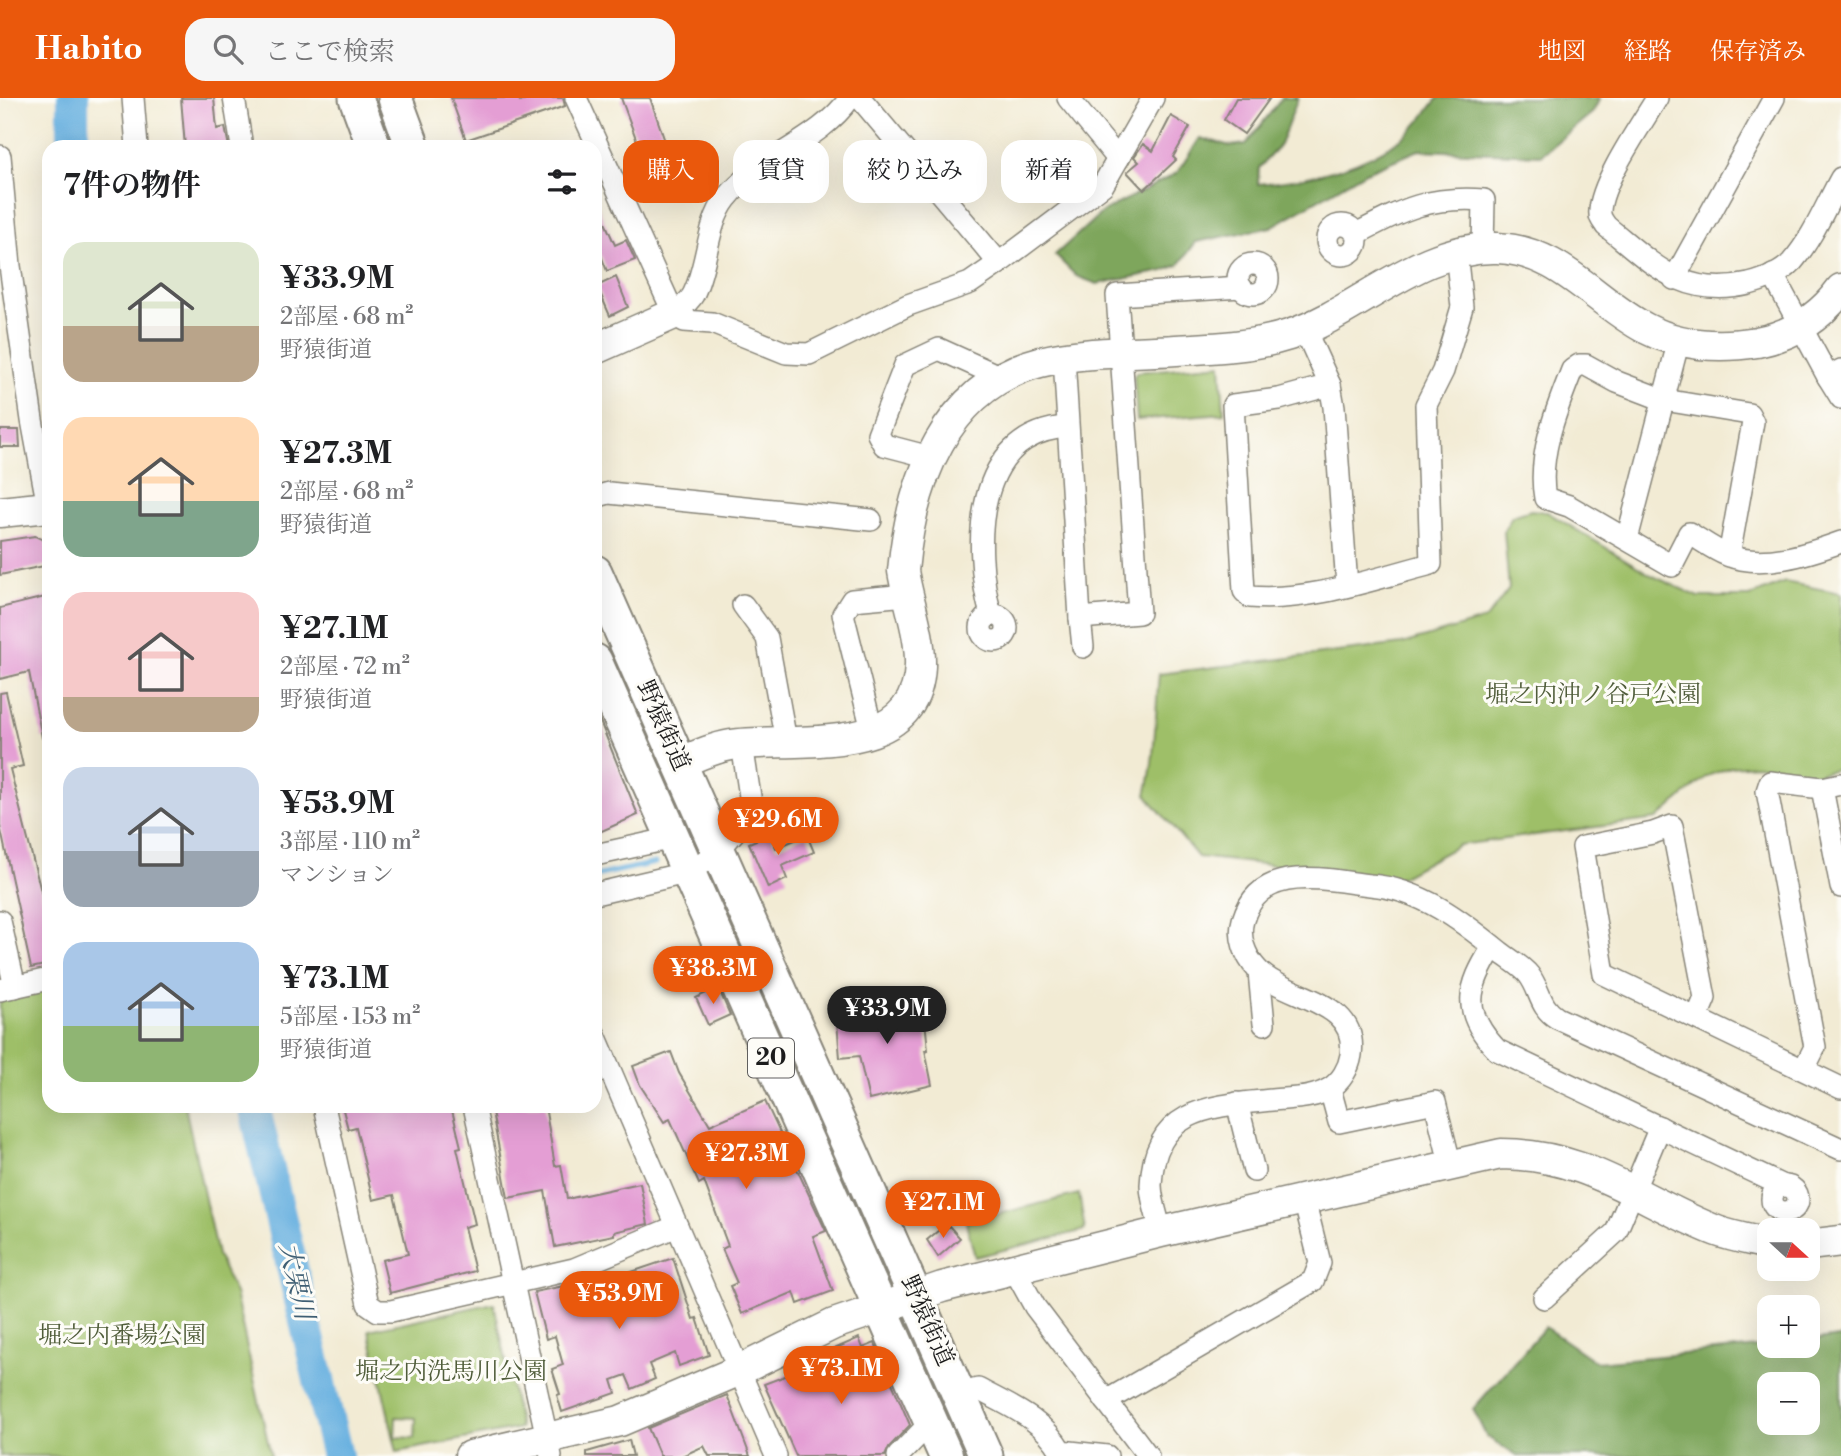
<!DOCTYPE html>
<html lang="ja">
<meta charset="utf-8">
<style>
:root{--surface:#fff;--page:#f6f6f6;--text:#202124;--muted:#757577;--accent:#ea580c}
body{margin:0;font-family:"Libre Bodoni","Noto Serif JP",serif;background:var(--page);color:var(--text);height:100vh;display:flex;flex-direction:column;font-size:26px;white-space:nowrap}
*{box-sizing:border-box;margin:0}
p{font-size:23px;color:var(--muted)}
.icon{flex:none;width:38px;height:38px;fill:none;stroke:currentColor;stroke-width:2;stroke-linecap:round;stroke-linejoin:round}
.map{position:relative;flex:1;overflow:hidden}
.drawer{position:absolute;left:42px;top:42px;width:560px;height:973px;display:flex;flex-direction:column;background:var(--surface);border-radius:21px;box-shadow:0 7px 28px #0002}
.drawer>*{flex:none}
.top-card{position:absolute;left:623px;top:42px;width:665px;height:63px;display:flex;gap:14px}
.needle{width:46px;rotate:111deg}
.tools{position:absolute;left:1757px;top:1120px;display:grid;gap:14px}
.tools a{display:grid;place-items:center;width:63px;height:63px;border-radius:14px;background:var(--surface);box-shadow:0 7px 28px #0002;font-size:35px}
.price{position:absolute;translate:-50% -60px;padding:0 16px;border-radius:24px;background:var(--accent);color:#fff;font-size:23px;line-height:46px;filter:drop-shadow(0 2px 4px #0008)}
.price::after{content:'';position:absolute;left:50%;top:42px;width:21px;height:16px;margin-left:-10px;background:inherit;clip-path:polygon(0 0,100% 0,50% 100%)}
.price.on{background:#222;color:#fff}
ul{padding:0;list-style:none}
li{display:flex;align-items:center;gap:21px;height:175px;padding:0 21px}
li span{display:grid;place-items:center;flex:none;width:196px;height:140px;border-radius:21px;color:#555}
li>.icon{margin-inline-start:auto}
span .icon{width:84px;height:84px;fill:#fffc;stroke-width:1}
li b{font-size:30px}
h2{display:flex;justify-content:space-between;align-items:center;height:84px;padding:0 21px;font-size:30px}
.pill{padding:0 24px;border-radius:21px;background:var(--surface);box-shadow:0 7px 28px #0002;font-size:24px;line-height:63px}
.pill.on{background:var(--accent);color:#fff}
header{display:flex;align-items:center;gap:42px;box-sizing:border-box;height:98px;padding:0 35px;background:var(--accent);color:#fff}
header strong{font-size:33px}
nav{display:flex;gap:38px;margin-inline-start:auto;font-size:24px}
.search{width:490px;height:63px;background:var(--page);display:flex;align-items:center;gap:18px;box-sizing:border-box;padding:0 24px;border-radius:21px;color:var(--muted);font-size:26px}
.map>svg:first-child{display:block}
.green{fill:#9ebf68;stroke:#5d6e42;stroke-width:2;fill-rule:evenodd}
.forest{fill:#7ea65c;stroke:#4d613c;stroke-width:2;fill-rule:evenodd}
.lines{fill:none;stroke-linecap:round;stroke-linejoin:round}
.stream{stroke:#69b1e0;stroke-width:5}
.river{stroke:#69b1e0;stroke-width:32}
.building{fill:#e49ed4}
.street-casing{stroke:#878478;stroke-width:24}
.secondary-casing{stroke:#878478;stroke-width:33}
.primary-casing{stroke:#878478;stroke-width:37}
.street{stroke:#fff;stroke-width:21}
.secondary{stroke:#fff;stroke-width:30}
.primary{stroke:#fff;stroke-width:33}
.labels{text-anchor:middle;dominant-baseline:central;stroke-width:6;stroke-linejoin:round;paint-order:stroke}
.shield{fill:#fdfcf7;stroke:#605f5e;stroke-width:2}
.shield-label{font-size:23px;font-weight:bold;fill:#1c1c1c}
.park-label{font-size:24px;fill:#505d3a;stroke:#fdfcf7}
.street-label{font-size:24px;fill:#1c1c1c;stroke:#fdfcf7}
.water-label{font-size:26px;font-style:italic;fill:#3f5f74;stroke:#fdfcf7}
</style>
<header>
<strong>Habito</strong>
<div class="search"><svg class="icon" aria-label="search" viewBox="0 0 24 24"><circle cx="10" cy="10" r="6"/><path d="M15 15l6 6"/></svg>ここで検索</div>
<nav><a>地図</a><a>経路</a><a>保存済み</a></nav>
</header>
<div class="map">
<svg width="1841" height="1358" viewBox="0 0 1841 1358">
<rect width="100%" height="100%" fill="#fdfcf7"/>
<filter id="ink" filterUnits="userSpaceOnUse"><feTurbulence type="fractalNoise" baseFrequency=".0143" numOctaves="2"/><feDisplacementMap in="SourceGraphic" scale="14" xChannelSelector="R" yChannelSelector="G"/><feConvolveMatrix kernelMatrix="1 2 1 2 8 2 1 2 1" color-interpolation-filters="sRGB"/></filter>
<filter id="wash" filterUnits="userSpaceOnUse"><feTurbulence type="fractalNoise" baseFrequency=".00686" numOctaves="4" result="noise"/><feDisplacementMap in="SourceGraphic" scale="28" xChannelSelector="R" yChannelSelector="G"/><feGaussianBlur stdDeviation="1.57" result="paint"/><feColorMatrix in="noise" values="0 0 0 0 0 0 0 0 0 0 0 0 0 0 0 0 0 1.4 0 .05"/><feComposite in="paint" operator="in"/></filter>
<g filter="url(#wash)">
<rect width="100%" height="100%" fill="#f2ebd4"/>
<g class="green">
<path d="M1221,266L1224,315L1137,322L1134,277L1137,274Z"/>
<path d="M1531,412L1547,414L1653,478L1699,499H1749L1785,484L1841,495V670L1814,677L1757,667L1731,669L1707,678L1657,721L1459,747L1397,781L1198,759L1146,697C1156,658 1155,616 1159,576L1402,546L1486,521L1509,491L1504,433L1512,418Z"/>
<path d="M49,888V1008H185L217,1157L235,1195L271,1358H0V899Z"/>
<path d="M1079,1096L1085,1132L975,1159L966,1124Z"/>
<path d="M494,1205L520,1330L397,1354L369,1232ZM396,1319L416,1320L415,1340L395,1339Z"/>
</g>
<g class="forest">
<path d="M1282,0H1298L1280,47L1259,70L1258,86C1308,82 1360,70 1402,40C1416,31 1427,13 1438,0H1600L1593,14L1541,57L1419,52L1366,74L1271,129L1196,144L1179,167L1164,173L1097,186L1076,178L1055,157L1102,114L1177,75L1200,40L1231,48L1246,46Z"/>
<path d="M1545,1229L1596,1264L1769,1248H1808V1243L1841,1239V1358H1517L1486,1338L1473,1311ZM1769,1286H1808V1325H1769Z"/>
</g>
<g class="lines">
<path class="stream" d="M595,778L655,765"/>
<g class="river">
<path d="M73,0V49"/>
<path d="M254,1008L337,1358"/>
</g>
</g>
<g id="blocks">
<g class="building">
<path d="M181,0H214L217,31L225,29L229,49H185Z"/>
<path d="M451,0H519L520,4L531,0H563L565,8L466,42Z"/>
<path d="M621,0H650L678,81L654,89Z"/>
<path d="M1236,0H1270L1244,36L1224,22Z"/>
<path d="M1171,18L1190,29L1173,59L1176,62L1144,92L1127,74L1139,64L1134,59L1143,46L1153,53Z"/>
<path d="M595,102L615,147L626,142L635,162L607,173L595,142Z"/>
<path d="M616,179L628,209L610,218L597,188Z"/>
<path d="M0,332H19L20,349H0Z"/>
<path d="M35,438L46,443L49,467L0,477V443Z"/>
<path d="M49,498V639L42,640L29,574L0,581V510Z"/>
<path d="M6,594L23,668L10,671L49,825V866L31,870L0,728V595Z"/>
<path d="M595,611L638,717L595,736Z"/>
<path d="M770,736L776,750L807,737L814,754L782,768L787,781L768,790L749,745Z"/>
<path d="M718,889L730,917L708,927L696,900Z"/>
<path d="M923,902L928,952H925L932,987L869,1002L859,958L840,960L836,911Z"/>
<path d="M671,954L679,975L710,1027L765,1003L826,1133L813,1138L833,1193L798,1206L794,1194L742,1216L730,1188L737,1185L722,1151L728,1148L704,1083L699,1086L670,1021L664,1024L640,987L633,968Z"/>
<path d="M342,1008H451L461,1049L457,1050L475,1126L464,1129L475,1173L390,1195L382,1162L408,1156L394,1097L373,1102L356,1029L348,1031Z"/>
<path d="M491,1008H545L555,1068L561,1067L567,1101L640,1085L648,1126L614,1134V1137L555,1149L545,1093L508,1100Z"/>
<path d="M944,1128L946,1131L949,1128L960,1140L938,1159L927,1142Z"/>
<path d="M673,1160L693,1221L697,1220L709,1257L679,1268L675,1255L649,1266L655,1281L632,1291L626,1277L612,1282L616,1295L562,1314L557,1297L560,1296L552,1271L563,1267L555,1238L546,1241L534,1194L564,1188L566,1196Z"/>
<path d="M859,1240L863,1250L875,1245L910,1327L889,1349L885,1358H796L764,1286L793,1275L796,1282L839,1263L834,1251Z"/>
<path d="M727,1297L750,1358H709L704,1348L682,1358H660L648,1330Z"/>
<path d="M629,1342L633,1358H587V1354Z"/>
</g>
</g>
</g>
<g filter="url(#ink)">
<use href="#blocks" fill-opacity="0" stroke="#878478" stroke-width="2"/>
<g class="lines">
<defs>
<g id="street">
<path d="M133,0L137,49"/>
<path d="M234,0L242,49"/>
<path d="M576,0L674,216L684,223L712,225L786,255L809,256L908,207L970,185L999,165"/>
<path d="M860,0L999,165L1103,87L1153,0"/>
<path d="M1068,0L1118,61"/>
<path d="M1657,0C1641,27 1601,84 1600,113C1599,120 1603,123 1606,128C1653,166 1683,201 1749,186C1764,182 1781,176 1792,164C1813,140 1826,107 1841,80"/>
<path d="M0,58L10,168L32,322L49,414"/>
<circle cx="1342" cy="142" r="15"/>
<path d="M1356,136C1404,111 1428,98 1484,102L1483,150"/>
<circle cx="1253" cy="181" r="15"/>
<path d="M1773,177L1828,279L1841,272"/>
<path d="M1674,181L1774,0"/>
<path d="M674,216C680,211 689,204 693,197C708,168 706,127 726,101C760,58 818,45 850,0"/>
<path d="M1305,232L1330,287L1279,301L1233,307L1244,493L1250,499C1310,504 1373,481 1431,466L1426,307L1443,273L1462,209L1456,154"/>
<path d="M1064,260L1080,520L1139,515L1117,197L1241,189"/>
<path d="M1828,279L1841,300"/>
<path d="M1330,287L1334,309L1347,488"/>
<path d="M930,359L884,347L878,336L905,267L939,251L1001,279"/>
<path d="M595,399L609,395L871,422"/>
<path d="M1627,441L1679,242"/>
<path d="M1729,458L1753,324L1749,316L1664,302L1617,284L1586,267H1579L1572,272C1557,310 1537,358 1545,400L1569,408L1672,468L1689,435C1701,442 1714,452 1727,457C1762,471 1808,456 1841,444"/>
<path d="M743,507L767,540L786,643"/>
<path d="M991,517C972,448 974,335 1067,329"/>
<circle cx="994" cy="530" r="13"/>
<path d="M1080,520L1083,549"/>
<path d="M873,636L843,516L852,502L907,497"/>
<path d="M1822,690L1841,789"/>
<path d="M595,757L673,740"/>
<path d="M595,796L690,774L719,752L749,717L751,705L742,646"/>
<path d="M0,823L15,889"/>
<path d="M1493,849C1467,890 1461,914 1497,952L1783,1088"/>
<path d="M1259,874L1264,926"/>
<path d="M0,892L49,881"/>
<path d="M1697,919L1705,900L1672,728L1653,735L1583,749L1604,876L1841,990"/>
<path d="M595,937L776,1358"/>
<path d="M1804,971L1815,949L1767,693L1770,684L1822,690L1841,686"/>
<path d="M1330,991L1339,1024L1435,1004L1450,1065"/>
<path d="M1237,1005L1254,1073"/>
<path d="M324,1008L368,1206L378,1213H391L574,1171L677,1128"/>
<path d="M474,1008L551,1358"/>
<circle cx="1785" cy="1101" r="13"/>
<path d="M1161,1134C1158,1120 1151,1102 1151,1087C1154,1010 1210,1008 1272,1002C1290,1000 1313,1001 1329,991C1341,984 1349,970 1351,957C1359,900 1285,902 1257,871C1245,858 1238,839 1243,822C1260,764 1325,782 1370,787C1421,791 1462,823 1500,854C1509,861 1522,868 1529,877C1541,893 1539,909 1557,920L1841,1051"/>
<path d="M1014,1171L1035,1209L1148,1358"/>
<path d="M1544,1200L1616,1134L1660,1029"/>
<path d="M959,1296L978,1291C1009,1308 1043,1321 1061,1353L1107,1358"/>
<path d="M1106,1303L1313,1183L1320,1165L1304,1101"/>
<path d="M898,1358L931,1324"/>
</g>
<g id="secondary">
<path d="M595,251L674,216"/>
<path d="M0,414L49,409"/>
<path d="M680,665C696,658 713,650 731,647C795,638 916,663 920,568C921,537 908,504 903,473C911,385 945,288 1040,264C1083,253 1132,255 1176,252C1214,250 1252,249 1289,237C1360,214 1418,148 1497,150C1559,152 1594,203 1645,230C1679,248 1720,250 1757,244C1792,237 1820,220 1841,191"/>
<path d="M1808,1147L1841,1143"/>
<path d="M470,1358L620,1323L740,1272L834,1226L942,1189L1161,1134L1501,1056C1589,1056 1640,1103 1717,1133C1733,1139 1752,1142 1769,1146"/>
</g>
<g id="primary">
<path d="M356,0L374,49"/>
<path d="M395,0L413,49"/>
<path d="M595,474L986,1358"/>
<path d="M595,563L946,1358"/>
</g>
</defs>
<use href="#street" class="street-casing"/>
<use href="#secondary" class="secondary-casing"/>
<use href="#primary" class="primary-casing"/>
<use href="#street" class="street"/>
<use href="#secondary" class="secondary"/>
<use href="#primary" class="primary"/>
</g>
</g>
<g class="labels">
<rect class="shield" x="748" y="940.5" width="46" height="39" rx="5"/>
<g class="shield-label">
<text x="771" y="960">20</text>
</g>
<g class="park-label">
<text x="1593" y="597">堀之内沖ノ谷戸公園</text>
<text x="122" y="1238">堀之内番場公園</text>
<text x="451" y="1274">堀之内洗馬川公園</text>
</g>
<g class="street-label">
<text transform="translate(663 628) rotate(66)">野猿街道</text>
<text transform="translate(927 1223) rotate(66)">野猿街道</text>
</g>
<g class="water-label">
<text transform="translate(296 1183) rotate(77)">大栗川</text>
</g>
</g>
</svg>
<div class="tools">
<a><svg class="needle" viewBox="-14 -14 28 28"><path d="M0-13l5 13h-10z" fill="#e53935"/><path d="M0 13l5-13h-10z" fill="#757577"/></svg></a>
<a>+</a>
<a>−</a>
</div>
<b class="price" style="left:778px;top:759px">¥29.6M</b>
<b class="price" style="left:713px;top:908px">¥38.3M</b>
<b class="price on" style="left:887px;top:948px">¥33.9M</b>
<b class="price" style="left:746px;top:1093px">¥27.3M</b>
<b class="price" style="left:943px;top:1142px">¥27.1M</b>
<b class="price" style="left:619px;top:1233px">¥53.9M</b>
<b class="price" style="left:841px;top:1308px">¥73.1M</b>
<div class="top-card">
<a class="pill on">購入</a>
<a class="pill">賃貸</a>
<a class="pill">絞り込み</a>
<a class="pill">新着</a>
</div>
<section class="drawer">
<h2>7件の物件<svg class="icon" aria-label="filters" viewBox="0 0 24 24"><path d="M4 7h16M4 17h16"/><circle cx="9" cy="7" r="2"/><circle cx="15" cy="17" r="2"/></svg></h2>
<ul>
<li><span style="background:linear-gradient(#dfe7d0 60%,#b9a48a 0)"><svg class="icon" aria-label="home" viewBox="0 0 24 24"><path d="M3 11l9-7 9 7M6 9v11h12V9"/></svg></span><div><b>¥33.9M</b><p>2部屋 · 68 m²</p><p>野猿街道</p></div></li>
<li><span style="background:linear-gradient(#ffd9b3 60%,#7fa58c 0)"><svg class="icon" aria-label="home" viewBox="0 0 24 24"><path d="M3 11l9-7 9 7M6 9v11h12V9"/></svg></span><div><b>¥27.3M</b><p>2部屋 · 68 m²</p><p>野猿街道</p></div></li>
<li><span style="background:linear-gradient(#f6c9c9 75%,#b9a48a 0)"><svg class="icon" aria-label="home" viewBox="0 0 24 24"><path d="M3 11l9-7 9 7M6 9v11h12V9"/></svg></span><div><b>¥27.1M</b><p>2部屋 · 72 m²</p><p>野猿街道</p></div></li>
<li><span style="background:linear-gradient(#c9d6e8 60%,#9aa5b1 0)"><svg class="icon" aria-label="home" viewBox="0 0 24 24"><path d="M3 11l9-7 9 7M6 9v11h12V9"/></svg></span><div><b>¥53.9M</b><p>3部屋 · 110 m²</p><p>マンション</p></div></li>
<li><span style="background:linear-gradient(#a9c7e8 60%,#8fb573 0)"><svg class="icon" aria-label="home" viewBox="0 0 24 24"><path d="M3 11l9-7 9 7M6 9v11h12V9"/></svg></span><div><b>¥73.1M</b><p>5部屋 · 153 m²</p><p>野猿街道</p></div></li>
</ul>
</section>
</div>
